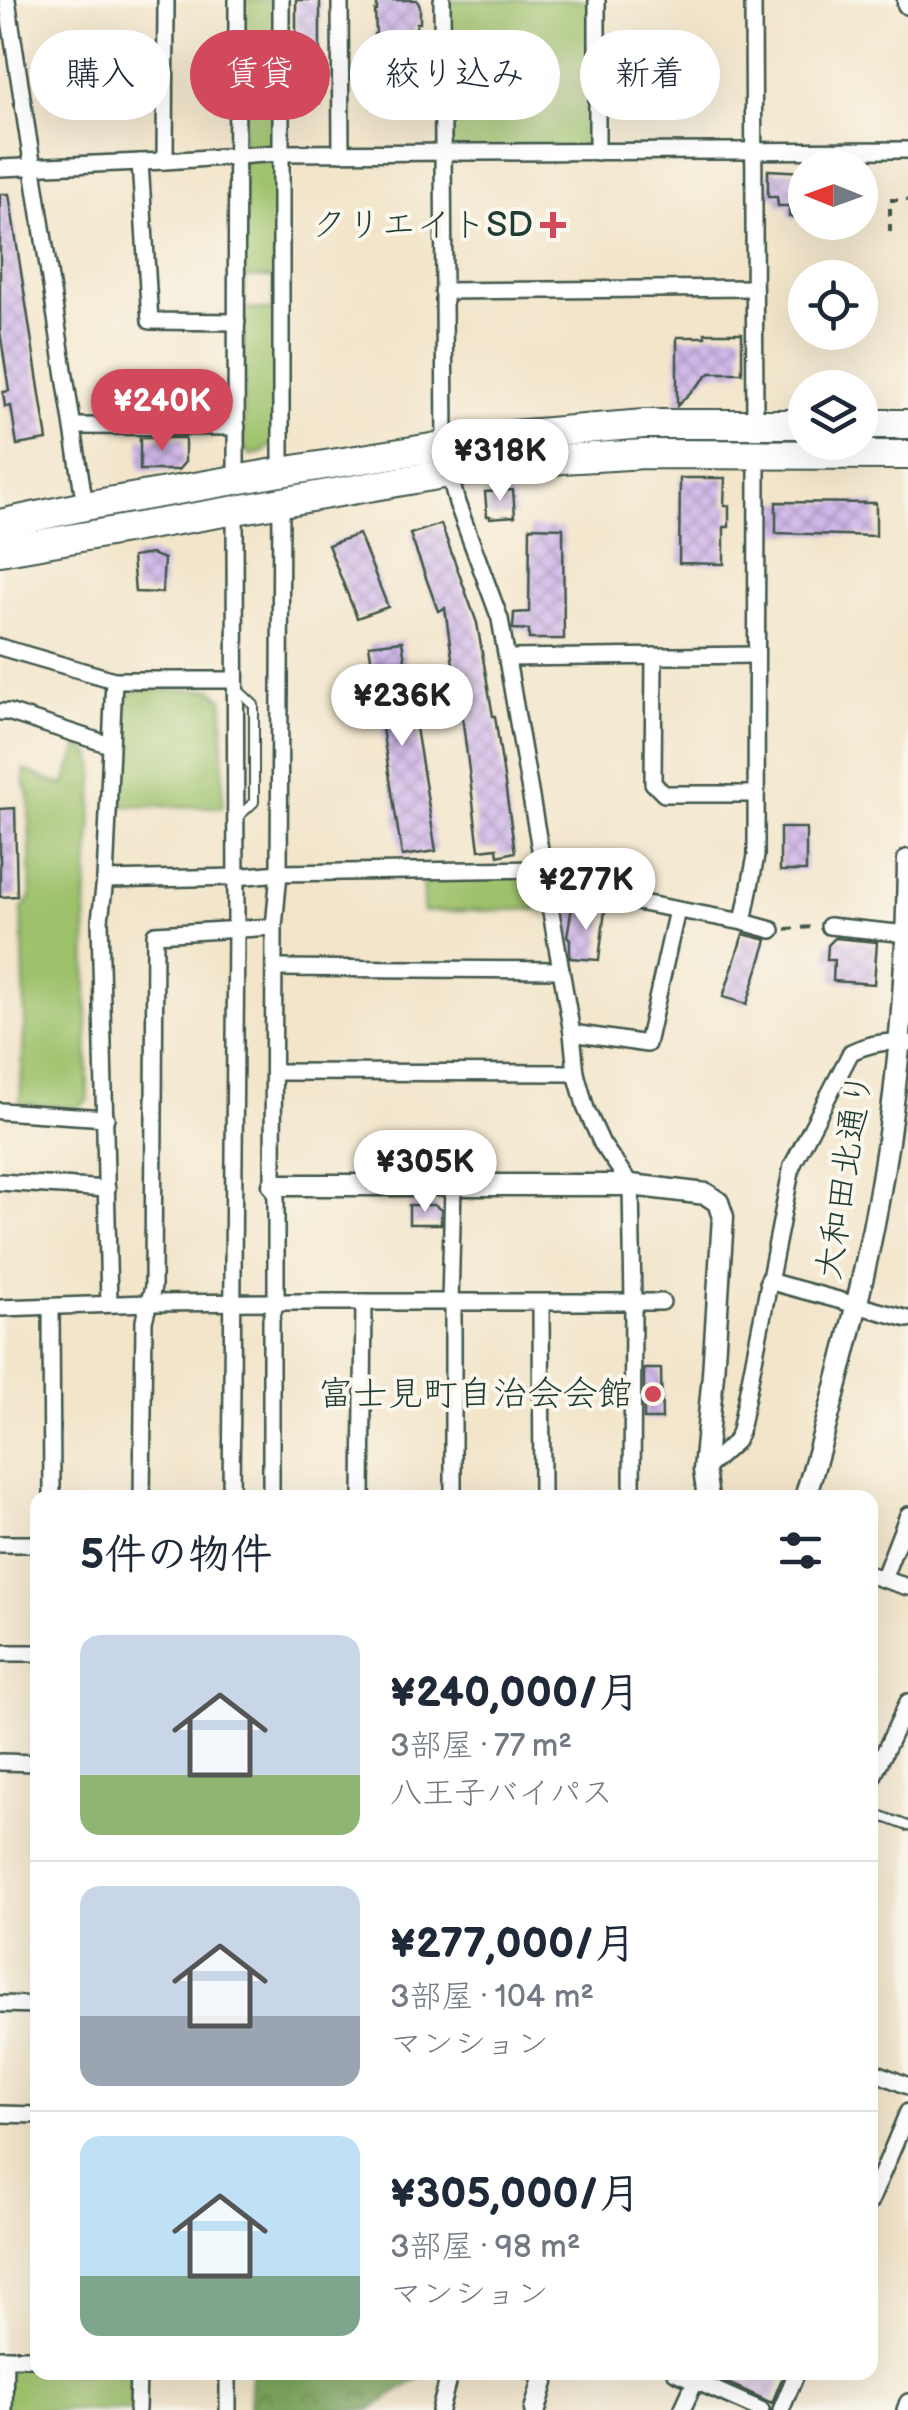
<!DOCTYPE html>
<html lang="ja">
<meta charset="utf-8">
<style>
:root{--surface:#fff;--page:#f2f2f3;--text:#1f2937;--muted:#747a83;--line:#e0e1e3;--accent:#d1495b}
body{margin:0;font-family:"Balsamiq Sans","Klee One",sans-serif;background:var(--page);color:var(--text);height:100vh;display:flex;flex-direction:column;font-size:38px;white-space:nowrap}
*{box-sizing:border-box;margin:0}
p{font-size:32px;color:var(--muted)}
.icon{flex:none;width:55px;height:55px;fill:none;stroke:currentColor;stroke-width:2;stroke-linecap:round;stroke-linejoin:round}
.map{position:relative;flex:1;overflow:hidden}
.details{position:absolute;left:30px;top:1490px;width:848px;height:890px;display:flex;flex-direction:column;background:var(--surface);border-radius:20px;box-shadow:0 10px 40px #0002}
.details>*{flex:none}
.hud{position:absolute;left:30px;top:30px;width:850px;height:90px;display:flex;gap:20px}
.needle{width:65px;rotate:271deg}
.controls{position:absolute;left:788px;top:150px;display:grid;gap:20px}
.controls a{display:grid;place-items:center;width:90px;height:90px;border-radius:50%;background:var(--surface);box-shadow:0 10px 40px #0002;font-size:50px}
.price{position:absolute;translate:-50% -85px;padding:0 22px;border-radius:35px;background:#fff;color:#222;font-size:32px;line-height:65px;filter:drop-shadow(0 2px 5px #0008)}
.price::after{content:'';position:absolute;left:50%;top:60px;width:30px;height:22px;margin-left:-15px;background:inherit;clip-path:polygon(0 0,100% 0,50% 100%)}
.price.selected{background:var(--accent);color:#fff}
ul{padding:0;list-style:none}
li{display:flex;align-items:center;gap:30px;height:250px;padding:0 50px}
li+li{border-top:2px solid var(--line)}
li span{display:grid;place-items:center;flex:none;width:280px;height:200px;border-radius:20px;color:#555}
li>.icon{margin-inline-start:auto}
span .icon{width:120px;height:120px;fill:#fffc;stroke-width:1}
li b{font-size:42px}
h2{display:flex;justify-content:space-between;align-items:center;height:120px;padding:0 50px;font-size:42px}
.tag{padding:0 35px;border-radius:45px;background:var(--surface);box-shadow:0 10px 40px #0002;font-size:35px;line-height:90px}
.tag.selected{background:var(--accent);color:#fff}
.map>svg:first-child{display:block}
.forest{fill:url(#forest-crowns);stroke:#4e724a;stroke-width:2.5}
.park{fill:#9dc16b;stroke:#5e7f50;stroke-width:2.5;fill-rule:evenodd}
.building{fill:url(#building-cross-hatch)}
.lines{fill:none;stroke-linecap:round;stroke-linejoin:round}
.service-casing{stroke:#3f564a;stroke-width:12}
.minor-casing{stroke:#3f564a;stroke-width:20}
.tertiary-casing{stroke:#3f564a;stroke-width:25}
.trunk-casing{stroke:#3f564a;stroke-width:32}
.path{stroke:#3f564a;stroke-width:4;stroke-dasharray:8 8;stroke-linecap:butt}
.service{stroke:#fff;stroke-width:8}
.minor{stroke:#fff;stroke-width:15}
.tertiary{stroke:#fff;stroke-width:20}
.trunk{stroke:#fff;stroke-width:28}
.poi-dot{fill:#d1495b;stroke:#fbf7ec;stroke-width:4}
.labels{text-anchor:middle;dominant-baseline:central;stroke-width:8;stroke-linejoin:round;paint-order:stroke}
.poi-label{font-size:35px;fill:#1f3d34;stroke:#fbf7ec;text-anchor:end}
.street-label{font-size:35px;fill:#1f3d34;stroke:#fbf7ec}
</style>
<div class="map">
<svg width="908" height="2410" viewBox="0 0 908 2410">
<defs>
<pattern id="forest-crowns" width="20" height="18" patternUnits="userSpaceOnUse" patternTransform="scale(2.5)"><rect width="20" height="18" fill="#7ea75f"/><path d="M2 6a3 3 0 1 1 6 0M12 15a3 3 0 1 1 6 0" fill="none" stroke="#67894f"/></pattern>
<pattern id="building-cross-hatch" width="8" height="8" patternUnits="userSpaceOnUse" patternTransform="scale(2.5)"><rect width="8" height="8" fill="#d0b7ea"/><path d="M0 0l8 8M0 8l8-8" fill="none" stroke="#a896be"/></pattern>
</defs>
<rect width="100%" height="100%" fill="#fbf7ec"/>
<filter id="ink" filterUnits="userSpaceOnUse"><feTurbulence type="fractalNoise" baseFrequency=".01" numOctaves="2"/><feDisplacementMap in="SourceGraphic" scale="20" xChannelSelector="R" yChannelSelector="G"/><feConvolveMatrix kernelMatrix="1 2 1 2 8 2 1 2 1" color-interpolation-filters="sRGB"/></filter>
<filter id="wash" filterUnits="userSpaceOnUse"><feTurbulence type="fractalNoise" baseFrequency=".0048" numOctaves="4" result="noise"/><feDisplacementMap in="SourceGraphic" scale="40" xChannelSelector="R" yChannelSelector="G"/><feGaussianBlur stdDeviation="2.25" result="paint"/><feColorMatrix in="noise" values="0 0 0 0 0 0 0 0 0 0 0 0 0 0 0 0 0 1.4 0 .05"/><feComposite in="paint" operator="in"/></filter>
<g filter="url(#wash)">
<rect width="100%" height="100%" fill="#f2e5ca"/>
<path class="forest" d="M251,2373V2372L427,2373L369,2410H249Z"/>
<g class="park">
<path d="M242,0H279L273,444L262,453L250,455L243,448ZM245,277L274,278L273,310L244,309Z"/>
<path d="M442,0H597V152L442,153Z"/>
<path d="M212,689L223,699V807L121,806L126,698L137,690Z"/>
<path d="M79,745C89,751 93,755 95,766L86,902L88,1100L77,1108L20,1104L25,1017L22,909L31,898L29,794L25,784L24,770L64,786Z"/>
<path d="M543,869L550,909L423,912L424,872Z"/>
<path d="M5,2358H37L38,2372L138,2373L137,2410H4Z"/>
</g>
<g id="blocks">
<g class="building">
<rect x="296" y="0" width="24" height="103"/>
<path d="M377,0H417L420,7V23H417L415,34V58L410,106L371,107V46H374V34H376L375,11H377Z"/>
<path d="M768,170L805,172V217H789V206H778L777,197H768Z"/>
<path d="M0,194H9L47,440L17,445L11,406L5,407L3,392L9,391L0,331Z"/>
<path d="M705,333H742V373H710L677,406V337H705Z"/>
<path d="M140,438H185V462L178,470H140Z"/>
<path d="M680,478H725L724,506H729V527H724V564L679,563Z"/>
<path d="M513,490L515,516L490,518V516H487L485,492Z"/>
<path d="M776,502L876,503V536L776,533Z"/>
<path d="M441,524L477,623L493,716H495L515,852L498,856L497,848L479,850L461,707H459L445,608L438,611L410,534Z"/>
<path d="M530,527L563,528L564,639H529V630L513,629L514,613L529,612Z"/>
<path d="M359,534L388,607L357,618L328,545Z"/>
<path d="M151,554L164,559L162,593L135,592L132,557Z"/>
<path d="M402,641L436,851L402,856L369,645Z"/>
<path d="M15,808L17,896L0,897V809Z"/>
<rect x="780" y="828" width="26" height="43"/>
<path d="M572,907L605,910L599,960L570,958V939L567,936Z"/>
<path d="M743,934L767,940L747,1004L723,997Z"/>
<path d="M835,938L877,942L874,984L833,981L834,960H827L828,945Z"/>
<path d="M409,1205H434L441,1210V1224H409Z"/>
<path d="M644,1369H661L662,1419H644Z"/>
<path d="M710,2372H774L783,2376L772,2403L710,2375Z"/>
</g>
</g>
</g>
<g filter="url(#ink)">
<use href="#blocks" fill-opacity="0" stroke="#3f564a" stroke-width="2.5"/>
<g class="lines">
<defs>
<g id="service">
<path d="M238,817L254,802V705L238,690"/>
<path d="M870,1812L908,1826"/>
</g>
<g id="minor">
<path d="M7,0L85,506"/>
<path d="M281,0V476"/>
<path d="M340,0L341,153"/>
<path d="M442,0L445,444L449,473L457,503L500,619L572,1033L576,1073L586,1109L602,1144L631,1185L633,1303L632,1498"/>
<path d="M597,0V152"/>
<path d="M753,0L755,424"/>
<path d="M165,161L166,0"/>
<path d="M140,162L150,321L237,322"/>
<path d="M0,168L165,161L280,153L908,150"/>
<path d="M443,291L753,288"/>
<path d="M74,426L237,427"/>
<path d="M236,484L237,0"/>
<path d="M0,647L114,680H235"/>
<path d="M654,656L653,783L664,794H756"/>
<path d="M508,658L756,655"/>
<path d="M0,712H8L110,745"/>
<path d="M105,880L236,877L279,873L543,869"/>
<path d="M546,885L743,922L756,856L757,454"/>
<path d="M743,922L772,930"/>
<path d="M829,926L907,934"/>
<path d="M275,968L561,970"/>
<path d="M572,1033L647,1044L677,910"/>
<path d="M274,1072L576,1073"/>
<path d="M0,1111L106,1118"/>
<path d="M0,1182L107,1189"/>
<path d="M768,1281L908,1319"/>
<path d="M450,1303L453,1185"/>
<path d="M541,1303L542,1498"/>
<path d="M109,1304L100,920L105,880L114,680"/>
<path d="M51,1307L52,1498"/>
<path d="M0,1308L148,1303L276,1302H662"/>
<path d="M704,1470L736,1441L740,1431L792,1166L851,1052C868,1044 888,1040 908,1043"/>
<path d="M142,1498L144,1321L153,1287L155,934L274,927"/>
<path d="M231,1498L236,928L235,507"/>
<path d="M271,1498V1319L276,1302V1198L273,1185L274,927L279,873L281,499"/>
<path d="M362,1498L364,1302"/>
<path d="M453,1498V1303"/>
<path d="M0,1544H38"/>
<path d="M870,1575L908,1587"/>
<path d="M883,1579L908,1515"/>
<path d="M0,1653H38"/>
<path d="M0,1762L38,1763"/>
<path d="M870,1783L908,1702"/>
<path d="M0,2004L38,2005"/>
<path d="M870,2070L908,2086"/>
<path d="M0,2114L38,2115"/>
<path d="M870,2202L908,2112"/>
<path d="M0,2358H38"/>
<path d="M675,2372L761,2410"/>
<path d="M4,2410L5,2358"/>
<path d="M137,2410L138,2372"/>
<path d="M228,2410V2372"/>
<path d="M440,2410L450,2372"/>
<path d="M682,2410L699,2373"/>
<path d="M781,2410L797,2372"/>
<path d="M905,2410L908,2402"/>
</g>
<g id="tertiary">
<path d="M908,0V4"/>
<path d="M273,1185H631L706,1194L718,1202L723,1217L713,1374L704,1470L708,1498"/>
<path d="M805,1498C836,1393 864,1287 882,1179C900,1074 907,966 908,860"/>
<path d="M535,2410L546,2372"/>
</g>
<g id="trunk">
<path d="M860,424H908"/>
<path d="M0,524L85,506L281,472L513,435L644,424H805"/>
<path d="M0,551L449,473L562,459L645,454L908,455"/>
</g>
</defs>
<use href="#service" class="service-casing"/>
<use href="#minor" class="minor-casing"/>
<use href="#tertiary" class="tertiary-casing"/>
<use href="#trunk" class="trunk-casing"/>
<g class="path">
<path d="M890,232V200H908"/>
<path d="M786,929L812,927"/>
</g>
<use href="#service" class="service"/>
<use href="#minor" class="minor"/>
<use href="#tertiary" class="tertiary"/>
<use href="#trunk" class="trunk"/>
</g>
</g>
<g class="poi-dot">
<path d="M548 210h10v10h10v10h-10v10h-10v-10h-10v-10h10z"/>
<circle cx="653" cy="1394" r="10"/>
</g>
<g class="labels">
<g class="poi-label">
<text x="533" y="225">クリエイトSD</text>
<text x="633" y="1394">富士見町自治会会館</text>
</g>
<g class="street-label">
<text transform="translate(845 1176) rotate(-81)">大和田北通り</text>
</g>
</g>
</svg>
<div class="controls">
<a><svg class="needle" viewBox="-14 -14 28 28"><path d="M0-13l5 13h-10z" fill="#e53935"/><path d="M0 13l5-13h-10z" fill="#747a83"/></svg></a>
<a><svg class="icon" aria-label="locate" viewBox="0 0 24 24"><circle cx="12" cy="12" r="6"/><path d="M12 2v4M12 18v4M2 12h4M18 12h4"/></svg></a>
<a><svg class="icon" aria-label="layers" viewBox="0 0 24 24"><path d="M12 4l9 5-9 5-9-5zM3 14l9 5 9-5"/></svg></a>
</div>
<b class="price selected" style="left:162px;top:454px">¥240K</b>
<b class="price" style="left:500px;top:504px">¥318K</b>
<b class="price" style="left:402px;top:749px">¥236K</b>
<b class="price" style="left:586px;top:933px">¥277K</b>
<b class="price" style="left:425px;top:1215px">¥305K</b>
<div class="hud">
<a class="tag">購入</a>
<a class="tag selected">賃貸</a>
<a class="tag">絞り込み</a>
<a class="tag">新着</a>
</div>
<section class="details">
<h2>5件の物件<svg class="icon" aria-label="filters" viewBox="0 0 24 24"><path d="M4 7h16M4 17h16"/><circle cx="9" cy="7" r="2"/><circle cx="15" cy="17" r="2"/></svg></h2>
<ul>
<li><span style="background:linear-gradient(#c9d6e8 70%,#8fb573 0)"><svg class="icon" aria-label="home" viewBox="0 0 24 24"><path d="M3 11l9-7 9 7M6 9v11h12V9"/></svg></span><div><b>¥240,000/月</b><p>3部屋 · 77 m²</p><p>八王子バイパス</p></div></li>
<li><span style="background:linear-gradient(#c9d6e8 65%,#9aa5b1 0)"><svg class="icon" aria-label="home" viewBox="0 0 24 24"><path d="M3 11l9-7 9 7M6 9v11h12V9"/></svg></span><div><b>¥277,000/月</b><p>3部屋 · 104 m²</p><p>マンション</p></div></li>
<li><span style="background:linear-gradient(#bfe0f5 70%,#7fa58c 0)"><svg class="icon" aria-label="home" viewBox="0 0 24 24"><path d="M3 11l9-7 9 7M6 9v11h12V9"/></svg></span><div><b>¥305,000/月</b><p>3部屋 · 98 m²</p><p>マンション</p></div></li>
</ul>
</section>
</div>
